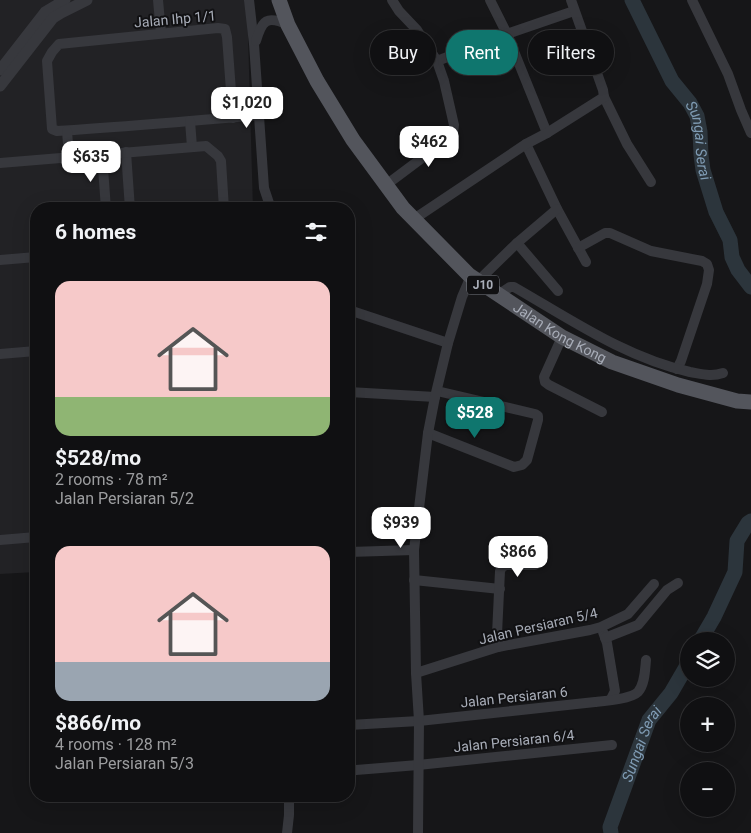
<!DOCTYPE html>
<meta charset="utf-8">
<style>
:root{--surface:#101012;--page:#1e1e20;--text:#f1f3f6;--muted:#9c9d9f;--line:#303032;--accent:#0f766e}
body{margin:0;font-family:Roboto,sans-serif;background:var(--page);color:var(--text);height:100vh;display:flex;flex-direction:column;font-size:19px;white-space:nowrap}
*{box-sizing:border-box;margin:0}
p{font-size:16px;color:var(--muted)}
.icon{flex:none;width:28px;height:28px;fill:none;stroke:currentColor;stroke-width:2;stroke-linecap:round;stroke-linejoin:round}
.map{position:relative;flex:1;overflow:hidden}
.side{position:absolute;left:30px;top:202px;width:325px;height:600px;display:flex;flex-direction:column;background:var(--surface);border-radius:20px;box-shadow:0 5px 20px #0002,0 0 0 1px var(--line)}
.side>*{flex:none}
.banner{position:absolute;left:370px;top:30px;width:305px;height:45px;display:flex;gap:10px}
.fabs{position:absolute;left:680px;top:632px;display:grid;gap:10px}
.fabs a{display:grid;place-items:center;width:55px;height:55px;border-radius:50%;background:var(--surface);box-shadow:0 5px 20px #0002,0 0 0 1px var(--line);font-size:25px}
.price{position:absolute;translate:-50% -42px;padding:0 11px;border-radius:10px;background:#fff;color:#222;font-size:16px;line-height:32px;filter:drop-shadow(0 1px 2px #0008)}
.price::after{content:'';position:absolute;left:50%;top:30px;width:15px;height:11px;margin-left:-8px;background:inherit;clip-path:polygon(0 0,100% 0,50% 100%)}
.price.on{background:var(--accent);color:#fff}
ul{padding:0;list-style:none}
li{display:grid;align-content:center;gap:10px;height:265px;padding:0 25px}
li span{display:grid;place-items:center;height:155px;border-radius:15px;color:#555}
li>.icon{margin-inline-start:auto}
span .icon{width:90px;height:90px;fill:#fffc;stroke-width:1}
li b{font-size:21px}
h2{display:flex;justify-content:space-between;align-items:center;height:60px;padding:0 25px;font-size:21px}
.chip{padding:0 18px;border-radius:22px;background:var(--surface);box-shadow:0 5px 20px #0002,0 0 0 1px var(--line);font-size:18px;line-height:45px}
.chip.on{background:var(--accent);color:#fff}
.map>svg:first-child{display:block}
.built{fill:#222225}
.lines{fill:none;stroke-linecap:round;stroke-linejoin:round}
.river{stroke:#2c353c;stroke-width:15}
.minor{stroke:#37383d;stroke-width:10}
.tertiary{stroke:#37383d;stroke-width:11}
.primary{stroke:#53555c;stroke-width:15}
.labels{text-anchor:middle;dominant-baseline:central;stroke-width:4;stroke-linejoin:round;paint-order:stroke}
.shield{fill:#111113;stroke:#7b7e86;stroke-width:1}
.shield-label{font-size:12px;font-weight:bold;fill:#a8adb8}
.street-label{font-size:14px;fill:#a8adb8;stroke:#111113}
.water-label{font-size:15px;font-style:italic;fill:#7f9bb3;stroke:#111113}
</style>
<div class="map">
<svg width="751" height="833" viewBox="0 0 751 833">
<rect width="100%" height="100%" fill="#161618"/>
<path class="built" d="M0,0H247L253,209H36V572L0,574Z"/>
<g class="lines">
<g class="river">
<path id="s1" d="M632,0L672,81L690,103L697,116L700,132L701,155L703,170L716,212L730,240L732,257L738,270L751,287"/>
<path d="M700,641L714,617L735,572L737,541L748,523L751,521"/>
<path id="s2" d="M611,833L610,827L649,720L671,693L689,662"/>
</g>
<g class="minor">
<path d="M158,0L161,33"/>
<path d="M249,0L254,44L264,188L271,209"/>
<path d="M490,0L507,34L547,133"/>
<path d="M692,0L728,74L741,110L751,133"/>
<path d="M256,41C262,20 267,15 288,25"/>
<path d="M437,61L507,34L574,11"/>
<path d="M604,97L627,144L651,182"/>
<path d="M233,118L227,37L225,29L218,28L59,44L52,52L47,61L52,129L57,131C124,127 191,121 259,115"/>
<path d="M190,121L192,147"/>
<path d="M67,131L69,157"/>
<path d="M526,144L557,209L586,262"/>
<path d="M126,152L130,209"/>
<path d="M102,154L106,209"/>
<path d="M0,163L206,146L218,156L221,161L224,209"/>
<path d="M386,185L450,137L453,133L454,125L444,81L437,61L417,30L399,11L392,0"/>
<path d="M414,219L526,144L547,133L604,97L603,90L571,0"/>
<path d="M517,243L558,291"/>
<path d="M578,248L605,233H610L651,251L702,261L707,264L709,270L707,284L681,361L677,369"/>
<path d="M0,260L36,257"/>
<path d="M478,281L517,243L557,209"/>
<path d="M498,295L510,287H514C570,319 626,358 690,372C702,374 711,377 723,373"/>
<path d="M349,310L448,343"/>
<path d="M562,337L544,377L545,382L549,385L602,412"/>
<path d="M0,354L36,351"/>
<path d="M349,392L435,397"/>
<path d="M428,433L514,467L522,465L527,460L538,420V416L535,414L437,391"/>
<path d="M0,540L36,537"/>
<path d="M349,552L414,550"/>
<path d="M414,580L500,589"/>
<path d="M603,632L607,643L615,691L611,699"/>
<path d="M605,638L638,625L667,590L678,583"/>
<path d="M498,647L497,634L500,571L502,567L506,565H535"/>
<path d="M416,673L498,647L590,630L601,627L628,614L654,584"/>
<path d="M349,725L419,721L595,702C605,701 631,699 638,692C645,684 645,670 646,660"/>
<path d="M349,771L356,770L418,765L612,745"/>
<path d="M287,833L289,815V796"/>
<path d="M418,833L419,721L416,673L414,550L428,433L435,397L448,343L462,297L471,276"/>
</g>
<g class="tertiary">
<path d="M0,70L45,12L65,0"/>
<path d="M0,86L53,18L61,13L87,0"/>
</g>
<path class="primary" id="s3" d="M279,0L288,25L317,81L353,140L403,208L469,275L562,337L612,362L678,385L737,401L751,402"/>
</g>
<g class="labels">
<rect class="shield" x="467" y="275.5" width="32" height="19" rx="4"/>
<g class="shield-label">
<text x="483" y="285">J10</text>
</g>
<g class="street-label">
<text transform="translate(175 19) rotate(-5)">Jalan Ihp 1/1</text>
<text stroke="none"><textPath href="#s3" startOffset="445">Jalan Kong Kong</textPath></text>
<text transform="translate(538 626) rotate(-13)">Jalan Persiaran 5/4</text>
<text transform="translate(514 697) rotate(-6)">Jalan Persiaran 6</text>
<text transform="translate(514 741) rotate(-6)">Jalan Persiaran 6/4</text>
</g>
<g class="water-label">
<text stroke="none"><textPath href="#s1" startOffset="158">Sungai Serai</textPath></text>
<text stroke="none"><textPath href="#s2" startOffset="95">Sungai Serai</textPath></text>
</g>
</g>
</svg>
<div class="fabs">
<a><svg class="icon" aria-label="layers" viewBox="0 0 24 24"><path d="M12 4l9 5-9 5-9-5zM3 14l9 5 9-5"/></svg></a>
<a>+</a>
<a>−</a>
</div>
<b class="price" style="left:247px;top:129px">$1,020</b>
<b class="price" style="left:429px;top:168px">$462</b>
<b class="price" style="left:91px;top:183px">$635</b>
<b class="price on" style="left:475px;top:439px">$528</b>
<b class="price" style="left:401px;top:549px">$939</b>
<b class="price" style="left:518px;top:578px">$866</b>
<div class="banner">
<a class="chip">Buy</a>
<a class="chip on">Rent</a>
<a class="chip">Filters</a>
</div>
<section class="side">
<h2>6 homes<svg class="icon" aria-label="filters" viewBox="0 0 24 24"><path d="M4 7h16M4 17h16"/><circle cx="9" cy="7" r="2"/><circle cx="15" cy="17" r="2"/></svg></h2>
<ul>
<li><span style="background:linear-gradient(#f6c9c9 75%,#8fb573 0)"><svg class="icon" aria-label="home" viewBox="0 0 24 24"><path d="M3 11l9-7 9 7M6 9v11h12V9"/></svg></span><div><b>$528/mo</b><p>2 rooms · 78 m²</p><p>Jalan Persiaran 5/2</p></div></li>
<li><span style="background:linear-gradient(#f6c9c9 75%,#9aa5b1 0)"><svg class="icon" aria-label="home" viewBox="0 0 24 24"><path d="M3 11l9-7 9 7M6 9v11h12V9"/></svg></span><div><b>$866/mo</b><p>4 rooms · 128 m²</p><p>Jalan Persiaran 5/3</p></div></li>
</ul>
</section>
</div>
